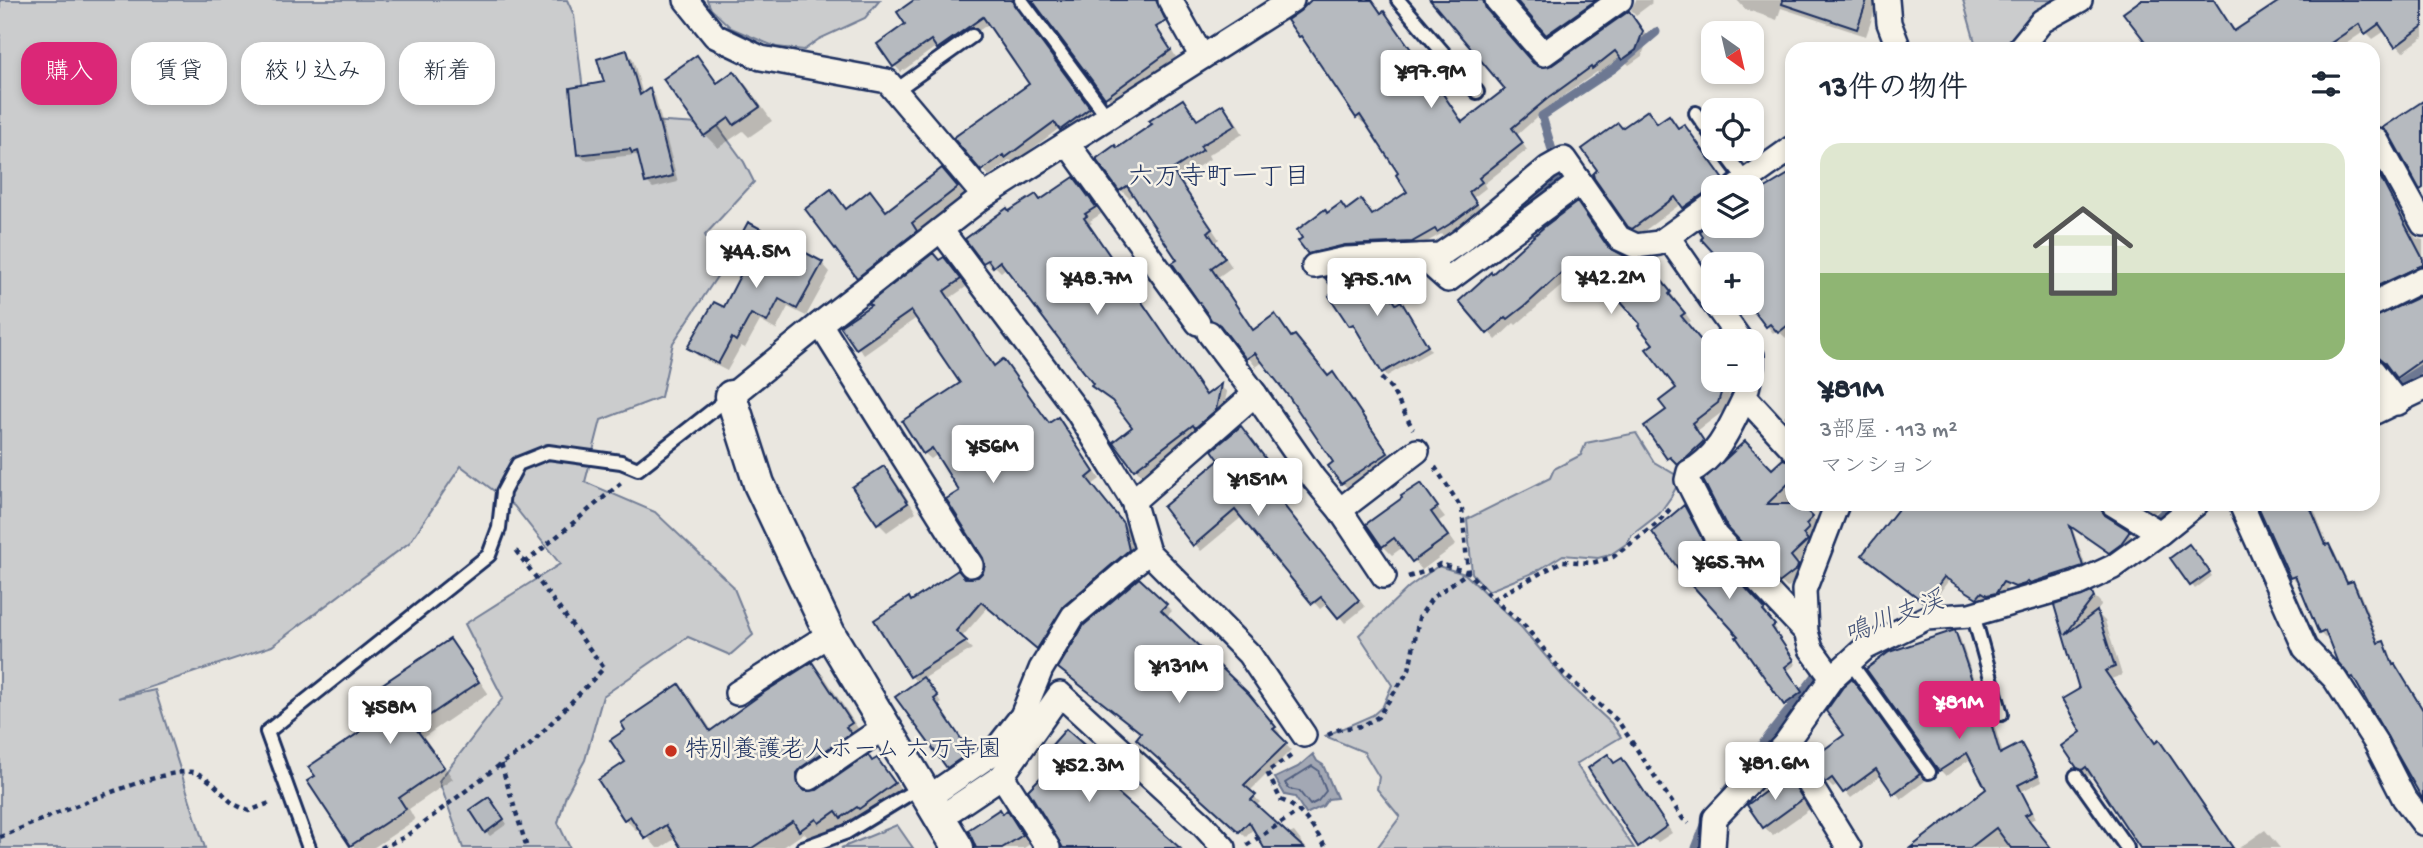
<!DOCTYPE html>
<html lang="ja">
<meta charset="utf-8">
<style>
:root{--surface:#fff;--page:#f6f6f7;--text:#1f2937;--muted:#747a83;--accent:#db2777}
body{margin:0;font-family:"Gochi Hand","Klee One",sans-serif;background:var(--page);color:var(--text);height:100vh;display:flex;flex-direction:column;font-size:26px;white-space:nowrap}
*{box-sizing:border-box;margin:0}
p{font-size:23px;color:var(--muted)}
.icon{flex:none;width:38px;height:38px;fill:none;stroke:currentColor;stroke-width:2;stroke-linecap:round;stroke-linejoin:round}
.map{position:relative;flex:1;overflow:hidden}
.details{position:absolute;left:1785px;top:42px;width:595px;height:469px;display:flex;flex-direction:column;background:var(--surface);border-radius:21px;box-shadow:0 4px 10px #0003}
.details>*{flex:none}
.banner{position:absolute;left:21px;top:42px;width:665px;height:63px;display:flex;gap:14px}
.needle{width:46px;rotate:146deg}
.controls{position:absolute;left:1701px;top:21px;display:grid;gap:14px}
.controls a{display:grid;place-items:center;width:63px;height:63px;border-radius:14px;background:var(--surface);box-shadow:0 4px 10px #0003;font-size:35px}
.price{position:absolute;translate:-50% -60px;padding:0 16px;border-radius:7px;background:#fff;color:#222;font-size:23px;line-height:46px;filter:drop-shadow(0 2px 4px #0008)}
.price::after{content:'';position:absolute;left:50%;top:42px;width:21px;height:16px;margin-left:-10px;background:inherit;clip-path:polygon(0 0,100% 0,50% 100%)}
.price.selected{background:var(--accent);color:#fff}
ul{padding:0;list-style:none}
li{display:grid;align-content:center;gap:14px;height:371px;padding:0 35px}
li span{display:grid;place-items:center;height:217px;border-radius:21px;color:#555}
li>.icon{margin-inline-start:auto}
span .icon{width:126px;height:126px;fill:#fffc;stroke-width:1}
li b{font-size:30px}
h2{display:flex;justify-content:space-between;align-items:center;height:84px;padding:0 35px;font-size:30px}
.chip{padding:0 24px;border-radius:21px;background:var(--surface);box-shadow:0 4px 10px #0003;font-size:24px;line-height:63px}
.chip.selected{background:var(--accent);color:#fff}
.map>svg:first-child{display:block}
.green{fill:#cbcccd;stroke:#737e96;stroke-width:2}
.water{fill:#a3a8b4;stroke:#6d7892;stroke-width:2}
.shadow{fill:#0003}
.lines{fill:none;stroke-linecap:round;stroke-linejoin:round}
.shore{stroke:#515f80;stroke-width:2}
.stream{stroke:#6d7892;stroke-width:9}
.building{fill:#b6babf;stroke:#1b2f5e;stroke-width:2}
.service-casing{stroke:#1b2f5e;stroke-width:18}
.minor-casing{stroke:#1b2f5e;stroke-width:28}
.tertiary-casing{stroke:#1b2f5e;stroke-width:35}
.path{stroke:#1b2f5e;stroke-width:4.5;stroke-dasharray:5 5;stroke-linecap:butt}
.service{stroke:#f7f3e8;stroke-width:12}
.minor{stroke:#f7f3e8;stroke-width:23}
.tertiary{stroke:#f7f3e8;stroke-width:30}
.poi-dot{fill:#c8321e;stroke:#f7f3e8;stroke-width:2.5}
.labels{text-anchor:middle;dominant-baseline:central;stroke-width:5;stroke-linejoin:round;paint-order:stroke}
.poi-label{font-size:24px;fill:#1b2f5e;stroke:#f7f3e8;text-anchor:start}
.neighbourhood-label{font-size:26px;fill:#1b2f5e;stroke:#f7f3e8}
.water-label{font-size:26px;font-style:italic;fill:#445378;stroke:#f7f3e8}
</style>
<div class="map">
<svg width="2423" height="848" viewBox="0 0 2423 848">
<rect width="100%" height="100%" fill="#eae7e0"/>
<filter id="ink" filterUnits="userSpaceOnUse"><feTurbulence type="fractalNoise" baseFrequency=".0143" numOctaves="2"/><feDisplacementMap in="SourceGraphic" scale="14" xChannelSelector="R" yChannelSelector="G"/><feConvolveMatrix kernelMatrix="1 2 1 2 8 2 1 2 1" color-interpolation-filters="sRGB"/></filter>
<g filter="url(#ink)">
<g class="green">
<path d="M0,0H567L574,15L584,99L614,119L717,125L744,162L754,182L705,235L722,269L673,343L661,397L601,420L585,482L655,512L733,586L753,635L730,655L688,637L603,696L585,760L566,795L558,823L570,848H463L439,781L503,698L465,624L560,564L514,506L461,466L410,542L272,646L118,698L155,690L205,848H0Z"/>
<path d="M707,0H880L865,18L819,39L804,50L776,47L731,28L711,9Z"/>
<path d="M1963,0H2070L2011,49H1977Z"/>
<path d="M1636,433L1654,462L1681,478L1671,497L1659,514L1632,535L1626,544L1610,555L1598,558L1563,555L1535,572L1488,591L1472,573L1467,519L1550,478L1554,469L1581,455L1586,443Z"/>
<path d="M1438,566L1465,574L1522,628L1569,684L1611,723L1621,737L1576,764L1634,848H1377L1400,817L1377,789L1379,777L1364,752L1325,736L1373,715L1383,706L1392,685L1359,635L1409,587Z"/>
<path d="M897,825L913,848H841Z"/>
</g>
<path class="water" d="M1313,754L1317,761L1323,765L1337,798L1328,799L1323,806L1306,814L1295,797L1285,795L1275,778L1298,767Z"/>
<g class="shadow">
<path d="M917,0H1021L1018,4L1020,13L1095,115L1068,135L1061,127L1013,163L1010,160L989,176L956,138L1031,84L990,23L944,54L937,46L901,72L895,66L907,24Z"/>
<path d="M1034,0H1141L1176,57L1112,103Z"/>
<path d="M1320,0H1372L1422,62L1463,123L1507,90L1433,0H1490L1488,9L1492,17L1539,69L1553,67L1634,19L1648,38L1642,56L1629,65L1621,57L1600,74L1597,72L1552,104L1517,135L1527,150L1484,184L1486,188L1473,198L1482,210L1444,237L1441,234L1418,247L1315,259L1309,253L1305,238L1327,214L1347,211L1373,217L1409,192L1401,174L1366,121L1363,123L1357,117Z"/>
<path d="M1516,0H1612L1553,40Z"/>
<path d="M1636,0H1651L1652,3L1636,15L1631,10Z"/>
<path d="M1737,0H1873L1877,4L1866,36L1781,8L1777,20L1745,9Z"/>
<path d="M2144,0H2189L2222,15L2236,31L2285,0H2423V37L2403,52L2385,31L2373,39L2365,31L2338,49H2139L2148,42Z"/>
<path d="M627,52L633,59L643,95L649,91L655,96L678,182L653,188L647,182L640,158L636,155L585,160L578,154L606,84Z"/>
<path d="M697,57L719,84L734,73L747,86L772,121L749,137L743,131L718,148L705,135Z"/>
<path d="M1182,101L1199,121L1223,107L1232,115L1243,134L1208,155L1210,159L1179,179L1219,239L1215,242L1232,267L1218,277L1254,331L1275,317L1329,377L1333,374L1342,383L1395,462L1351,491L1342,483L1336,463L1290,396L1264,361L1256,367L1227,331L1213,318L1179,261L1135,195L1129,198L1121,190L1117,150L1154,125Z"/>
<path d="M1648,112L1658,124L1669,117L1679,129L1690,133L1729,187H1713V199L1691,214L1682,203L1640,234L1630,226L1623,130Z"/>
<path d="M2373,163L2416,238L2423,240V273L2373,298Z"/>
<path d="M1074,179L1101,214L1090,221L1092,223L1089,225L1207,396L1221,387L1227,392L1222,416L1142,475L1136,469L1134,428L1117,405L1094,386L1095,384L1007,267L1001,272L995,266L991,268L968,239L1010,213L1041,201Z"/>
<path d="M953,182L969,200L870,288L858,277L831,191L847,209L870,192L887,212Z"/>
<path d="M1752,200L1792,254V333L1786,338L1777,330L1773,333L1749,303H1752V264H1721L1723,262L1702,231L1713,222V226H1752Z"/>
<path d="M1577,204L1611,250L1665,285L1691,321L1687,324L1713,357V380H1731L1733,383L1725,410L1697,431L1710,449L1686,471L1678,463L1676,465L1669,457L1668,411L1679,389L1643,325L1620,299L1609,307L1580,270L1516,325L1514,323L1496,340L1461,301Z"/>
<path d="M736,247L822,263L830,272L806,316L788,307L776,330L760,321L745,348L741,346L727,371L698,356L689,347L724,309L751,259Z"/>
<path d="M940,262L950,265L966,287L950,298L996,367L1003,362L1050,424L1064,426L1100,479L1092,485L1129,531L1135,557L1044,654L988,607L961,638L972,649L923,679L942,703L939,705L974,758L954,772L948,766L918,683L911,676L912,602L964,579H979L985,573L987,565L962,492L938,454L931,459L924,453L962,383L918,317L864,355L843,326Z"/>
<path d="M1375,274L1397,305L1404,307L1431,351L1387,376L1357,327L1355,329L1351,325L1338,292Z"/>
<path d="M2423,296V370L2404,383L2386,364L2379,363L2373,365V319Z"/>
<path d="M1792,408V426L1784,416Z"/>
<path d="M1241,428L1284,483L1272,491L1365,607L1345,623L1328,603L1320,609L1314,602L1243,516L1201,551L1165,507L1221,460Z"/>
<path d="M1792,463V504H1812L1805,511L1818,524L1811,532L1814,535L1808,541L1813,547L1797,564L1804,573L1787,588L1728,526L1772,472Z"/>
<path d="M884,468L893,477L916,512L887,532L878,523Z"/>
<path d="M1421,486L1445,517L1439,521L1456,545L1422,570L1403,547L1392,555L1383,546Z"/>
<path d="M1904,504H2105V516L2132,536L2110,553L2072,527L2087,570L2037,587L2033,584L2030,589L2021,591L2009,585L2001,597L1993,599L1987,595L1983,602L1949,580L1930,606L1869,560Z"/>
<path d="M2139,504H2168L2154,513Z"/>
<path d="M2259,504H2312L2328,546L2334,551L2349,584L2353,583L2358,588L2380,644L2383,643L2388,648L2395,667L2423,709V797L2329,636L2325,638L2320,633L2299,581L2296,582L2291,577Z"/>
<path d="M1684,507L1708,550L1768,614L1766,616L1777,630L1775,632L1796,664L1787,671L1805,696L1789,707L1740,636Z"/>
<path d="M2193,550L2212,576L2195,589L2172,558Z"/>
<path d="M1139,580L1172,611L1166,617L1254,702L1280,733L1278,736L1291,750L1249,792L1260,802L1256,806L1287,835L1294,832L1306,848H1266L1254,828L1246,837L1144,744L1143,733L1066,673Z"/>
<path d="M2092,594L2100,602L2101,606L2096,612L2105,621L2122,675L2111,679L2156,744L2159,742L2167,750L2234,848H2142L2093,775L2091,777L2087,775L2079,766L2084,733L2081,690L2056,606Z"/>
<path d="M1955,632L1960,638L1987,719L1994,724L2003,754L2021,745L2026,750L2042,781L2022,791L2036,818L2029,821L2050,848H1923L1988,789L1972,758L1946,776L1940,770Z"/>
<path d="M450,641L460,652L488,693L424,737L453,779L409,809L415,820L373,848H355L309,782L369,728L381,712Z"/>
<path d="M812,664L824,676L863,736L809,785V792H818L877,760L889,773L906,796L854,829L849,823L833,834L829,830L812,842L804,833L782,848H683L676,838L661,848H657L641,829L637,831L625,819L628,763L678,687L691,699L713,732Z"/>
<path d="M1858,688L1925,781L1901,799L1882,775L1851,798L1839,784L1833,788L1827,782L1813,759L1847,735Z"/>
<path d="M1066,732L1096,759L1090,766L1119,792L1117,794L1177,848H1065L1055,765Z"/>
<path d="M1622,760L1672,833L1658,842L1630,828L1615,765Z"/>
<path d="M1795,787L1810,809L1773,835L1764,827Z"/>
<path d="M493,803L507,824L490,836L486,832Z"/>
<path d="M1007,812L1016,821L1030,844L1024,848H980Z"/>
<path d="M2265,830L2280,848H2239Z"/>
</g>
<g class="lines">
<path class="shore" d="M1312,766L1318,770L1326,791L1318,801L1310,805L1299,791L1289,789L1285,783Z"/>
<g class="stream">
<path d="M1466,252L1560,177L1542,116L1614,68L1656,32"/>
<path d="M2373,399L2423,368"/>
<path d="M2149,526L2173,504"/>
<path d="M1726,791L1818,673L1825,670"/>
<path d="M1696,848L1707,820"/>
</g>
</g>
<g class="building">
<path d="M914,0H1012L1014,5L1090,108L1060,130L1054,122L1005,158L1003,155L981,171L953,138L1029,84L983,17L937,49L931,40L893,67L877,44L905,24L897,12Z"/>
<path d="M1032,0H1156L1166,21L1156,27L1171,50L1105,98Z"/>
<path d="M1311,0H1372L1381,13L1384,11L1415,55L1416,54L1462,122L1505,89L1430,0H1483L1486,9L1533,63L1540,67L1552,65L1629,11L1643,31L1636,50L1622,60L1615,51L1592,69L1591,67L1547,99L1512,128L1523,143L1479,178L1482,182L1469,192L1477,204L1453,222L1437,232L1435,229L1412,242L1345,245L1308,254L1298,241L1302,238L1297,230L1325,209L1327,213L1341,203L1346,210L1361,199L1372,215L1407,192L1396,175L1398,173L1360,115L1356,118L1301,36L1299,37L1287,20L1300,11Z"/>
<path d="M1516,0H1596L1546,35Z"/>
<path d="M1783,0H1867L1857,29L1782,4Z"/>
<path d="M2141,0H2214L2234,31L2281,0H2423V26L2395,47L2379,24L2365,34L2359,24L2322,49H2151L2123,13Z"/>
<path d="M627,50L640,95L650,88L673,176L645,183L637,151L632,153L630,149L577,155L570,88L604,82L597,59Z"/>
<path d="M697,55L717,83L734,71L760,107L734,125L729,118L704,136L663,79Z"/>
<path d="M1183,99L1197,120L1223,104L1236,125L1200,146L1203,150L1172,170L1212,229L1208,232L1225,258L1211,268L1253,330L1275,314L1291,337L1295,335L1328,376L1333,372L1388,453L1341,484L1328,466L1333,462L1289,397L1255,353L1246,359L1220,325L1211,320L1172,263L1177,260L1127,186L1119,191L1097,161V158L1115,145L1117,148L1152,124L1149,121Z"/>
<path d="M2423,101V188L2420,190L2389,134L2382,128Z"/>
<path d="M1648,110L1657,123L1669,115L1678,128L1684,124L1725,181L1719,187H1713V190L1705,193L1683,208L1675,197L1632,229L1628,227L1594,178L1593,174L1597,170L1582,149L1618,123L1622,128Z"/>
<path d="M2373,163L2423,259V265L2373,288Z"/>
<path d="M942,168L958,187L912,223L917,231L857,278L805,209L831,189L846,209L870,190L886,211Z"/>
<path d="M1792,172V322L1778,333L1770,324L1766,327L1748,303H1752V264H1719L1721,261L1701,239L1703,237L1699,231L1707,226H1752V196Z"/>
<path d="M1074,177L1096,207L1085,214L1087,216L1084,218L1206,395L1221,384L1216,410L1195,428L1193,425L1134,470L1113,442L1132,427L1112,401L1091,386L1093,384L1000,261L993,267L988,260L983,263L965,239L1007,208L1009,211L1036,194L1040,200Z"/>
<path d="M1577,202L1608,247L1630,259H1641L1656,278L1658,276L1671,292L1669,294L1685,313L1681,316L1713,355V380H1725L1718,403L1692,423L1704,441L1678,465L1670,457L1667,459L1644,426L1666,410L1659,401L1676,388L1646,349L1653,344L1638,326L1640,324L1612,292L1601,302L1572,263L1526,305L1508,319L1506,317L1487,334L1459,301L1491,272L1492,274L1545,226Z"/>
<path d="M748,222L823,262L797,309L779,299L767,322L751,314L736,341L732,338L718,364L687,348L714,302L724,307L750,256L734,248Z"/>
<path d="M933,253L939,260L944,257L961,279L944,291L994,366L1003,359L1049,423L1058,417L1094,472L1087,478L1123,523L1129,550L1064,606L1037,649L981,602L956,631L967,641L910,677L874,620L909,597L911,601L958,570L965,578L978,577L983,572L985,565L983,558L946,499L959,491L932,448L923,454L902,421L960,383L911,311L856,349L840,326L871,305L869,303Z"/>
<path d="M1375,272L1396,304L1401,301L1428,346L1382,373L1353,324L1349,326L1329,296L1335,291L1325,278L1348,273Z"/>
<path d="M2423,295V359L2396,378L2384,362L2373,353V318Z"/>
<path d="M1241,426L1278,475L1267,484L1359,600L1338,618L1321,597L1312,604L1235,510L1193,546L1163,507L1219,460L1212,450Z"/>
<path d="M1745,441L1772,469L1783,459L1792,462V480L1767,504H1800L1813,517L1806,524L1809,528L1803,534L1808,540L1791,556L1798,565L1797,569L1779,583L1727,527L1703,480Z"/>
<path d="M884,466L908,503L877,524L852,487Z"/>
<path d="M1421,483L1438,507L1431,512L1448,536L1412,562L1394,538L1382,547L1366,524L1402,498L1401,496Z"/>
<path d="M1902,504H2099L2105,515L2130,531L2120,545L2109,553L2070,526L2083,566L2030,583L2028,581L2025,584L2015,587L2003,582L1996,593L1987,595L1982,592L1977,598L1944,577L1925,603L1862,555Z"/>
<path d="M2257,504H2309L2326,545L2329,544L2347,583L2353,581L2378,643L2384,641L2393,665L2395,664L2423,710V800L2353,677L2351,678L2337,661L2325,631L2319,634L2295,576L2290,578Z"/>
<path d="M1684,505L1705,544L1765,609L1763,611L1775,625L1772,627L1794,660L1785,667L1802,692L1784,705L1736,637L1738,636L1682,574L1652,532Z"/>
<path d="M2189,544L2210,572L2190,586L2170,558Z"/>
<path d="M1139,578L1167,604L1161,610L1249,694L1276,727L1273,729L1287,743L1244,785L1256,795L1251,800L1304,848H1264L1249,822L1239,832L1136,739L1141,733L1058,668L1084,625Z"/>
<path d="M2092,592L2094,597L2065,635L2097,611L2115,667L2105,671L2155,743L2159,740L2233,848H2140L2086,767L2082,770L2077,768L2062,746L2081,732L2062,699L2079,689L2054,605Z"/>
<path d="M1955,630L1985,718L1989,716L2000,754L2021,743L2038,775L2018,785L2032,812L2025,815L2051,848H2011L1996,828L1970,848H1910L1986,789L1967,753L1939,771L1866,669L1889,652Z"/>
<path d="M450,639L479,682L414,726L444,767L399,798L406,809L350,846L307,781L315,776L308,767L367,727L363,722L378,712L374,704L385,697L378,687Z"/>
<path d="M812,662L852,723L846,727L851,733L802,767L797,773L798,785L805,791L817,790L868,755L872,761L877,758L895,783L859,809L857,807L841,818L836,811L819,823L816,819L799,831L793,821L752,848H681L666,825L645,839L630,816L624,820L598,780L625,762L610,740L625,730L621,723L679,684L710,731L763,693Z"/>
<path d="M923,677L938,696L934,699L970,752L947,768L895,697Z"/>
<path d="M1852,679L1920,774L1893,794L1876,769L1843,793L1832,778L1825,783L1811,759L1844,735L1826,711L1843,687Z"/>
<path d="M1066,729L1089,749L1083,757L1112,783L1109,785L1180,848H1063L1028,790L1053,765L1043,755Z"/>
<path d="M1608,754L1614,763L1622,758L1667,826L1638,847L1588,768Z"/>
<path d="M1788,775L1803,799L1763,828L1747,805Z"/>
<path d="M489,797L504,819L485,833L470,810Z"/>
<path d="M1000,809L1003,814L1007,810L1023,835L1002,848H976L968,830Z"/>
</g>
<g class="lines">
<defs>
<g id="service">
<path d="M1021,0L1108,117"/>
<path d="M1398,0L1477,92"/>
<path d="M895,91L972,36"/>
<path d="M1696,113L1713,137"/>
<path d="M1722,149L1746,181"/>
<path d="M1973,614L2001,714"/>
<path d="M1850,662L1929,772"/>
<path d="M2076,776L2127,848"/>
<path d="M309,848L267,732L489,555L499,528L503,492L518,464L548,452L621,462L638,469L731,396"/>
<path d="M803,848L847,832L922,786"/>
</g>
<g id="minor">
<path d="M686,0L715,36L761,58L887,81L984,196"/>
<path d="M1170,0L1202,57"/>
<path d="M1497,0L1544,54L1620,0"/>
<path d="M1887,0L1889,23L1899,49"/>
<path d="M2019,49L2042,21L2080,0"/>
<path d="M1067,143L1198,323"/>
<path d="M2373,144L2377,141L2423,224"/>
<path d="M1737,187L1792,148"/>
<path d="M941,230L1077,411L1133,501L1148,552L1249,654L1304,735"/>
<path d="M1668,237L1713,302"/>
<path d="M1421,256L1448,280L1580,182"/>
<path d="M1314,266L1346,259L1440,255L1462,240L1548,168L1564,159L1619,238L1636,246L1659,243L1713,204"/>
<path d="M1714,303L1741,341"/>
<path d="M2373,304L2423,279"/>
<path d="M820,324L971,565"/>
<path d="M1209,333L1255,394"/>
<path d="M1752,356V366"/>
<path d="M2373,371L2398,403"/>
<path d="M1749,380L1745,397L1792,448"/>
<path d="M731,396L820,324L984,196L1292,0"/>
<path d="M1745,397C1731,425 1719,457 1689,472L1687,480L1715,535L1806,632"/>
<path d="M2373,413L2423,389"/>
<path d="M1133,501L1255,394L1314,479L1340,510L1384,576"/>
<path d="M2113,504L2160,533"/>
<path d="M2241,504L2305,648L2335,679L2376,743L2404,798L2423,823"/>
<path d="M1340,510L1417,451"/>
<path d="M1832,678L1811,649L1806,632L1804,590L1837,504"/>
<path d="M737,693L830,634"/>
<path d="M1785,744L1849,848"/>
<path d="M1002,776L1048,848"/>
<path d="M810,778L886,726"/>
<path d="M929,797L993,753L1022,716L1041,669L1073,616L1148,552"/>
<path d="M941,817L1002,776L1060,694L1202,824L1224,848"/>
<path d="M1713,848L1715,818L1785,744L1832,678L1865,648L1926,618L1970,615L2077,584L2113,567L2160,533L2196,504"/>
</g>
<path id="tertiary" d="M731,396L759,484L830,634L958,848"/>
</defs>
<use href="#service" class="service-casing"/>
<use href="#minor" class="minor-casing"/>
<use href="#tertiary" class="tertiary-casing"/>
<g class="path">
<path d="M1381,378L1391,388L1413,429"/>
<path d="M525,563L621,483"/>
<path d="M1408,577L1430,570L1440,564L1468,572L1493,599L1525,626L1564,674L1618,721L1683,819L1689,823"/>
<path d="M1493,599L1563,561L1592,563L1613,557L1655,525L1672,507"/>
<path d="M1328,735L1340,729L1362,726L1378,717L1409,670L1419,618L1432,598L1468,572L1462,509L1435,467"/>
<path d="M1291,756L1267,772L1281,800C1301,807 1315,830 1326,848"/>
<path d="M501,764L527,848"/>
<path d="M0,837C33,824 171,762 197,773C211,779 220,791 230,801C235,805 242,808 249,811L272,802"/>
<path d="M1247,845L1299,811"/>
<path d="M381,848L405,837L501,764L528,747L604,668L513,547"/>
</g>
<use href="#service" class="service"/>
<use href="#minor" class="minor"/>
<use href="#tertiary" class="tertiary"/>
</g>
</g>
<circle class="poi-dot" cx="671" cy="751" r="7"/>
<g class="labels">
<g class="poi-label">
<text x="685" y="751">特別養護老人ホーム 六万寺園</text>
</g>
<g class="neighbourhood-label">
<text x="1219" y="179">六万寺町一丁目</text>
</g>
<g class="water-label">
<text transform="translate(1895 620) rotate(-21)">鳴川支渓</text>
</g>
</g>
</svg>
<div class="controls">
<a><svg class="needle" viewBox="-14 -14 28 28"><path d="M0-13l5 13h-10z" fill="#e53935"/><path d="M0 13l5-13h-10z" fill="#747a83"/></svg></a>
<a><svg class="icon" aria-label="locate" viewBox="0 0 24 24"><circle cx="12" cy="12" r="6"/><path d="M12 2v4M12 18v4M2 12h4M18 12h4"/></svg></a>
<a><svg class="icon" aria-label="layers" viewBox="0 0 24 24"><path d="M12 4l9 5-9 5-9-5zM3 14l9 5 9-5"/></svg></a>
<a>+</a>
<a>−</a>
</div>
<b class="price" style="left:1431px;top:110px">¥97.9M</b>
<b class="price" style="left:756px;top:290px">¥44.5M</b>
<b class="price" style="left:1611px;top:316px">¥42.2M</b>
<b class="price" style="left:1097px;top:317px">¥48.7M</b>
<b class="price" style="left:1377px;top:318px">¥75.1M</b>
<b class="price" style="left:993px;top:485px">¥56M</b>
<b class="price" style="left:1258px;top:518px">¥151M</b>
<b class="price" style="left:1729px;top:601px">¥65.7M</b>
<b class="price" style="left:1179px;top:705px">¥131M</b>
<b class="price selected" style="left:1959px;top:741px">¥81M</b>
<b class="price" style="left:390px;top:746px">¥58M</b>
<b class="price" style="left:1775px;top:802px">¥81.6M</b>
<b class="price" style="left:1089px;top:804px">¥52.3M</b>
<div class="banner">
<a class="chip selected">購入</a>
<a class="chip">賃貸</a>
<a class="chip">絞り込み</a>
<a class="chip">新着</a>
</div>
<section class="details">
<h2>13件の物件<svg class="icon" aria-label="filters" viewBox="0 0 24 24"><path d="M4 7h16M4 17h16"/><circle cx="9" cy="7" r="2"/><circle cx="15" cy="17" r="2"/></svg></h2>
<ul>
<li><span style="background:linear-gradient(#dfe7d0 60%,#8fb573 0)"><svg class="icon" aria-label="home" viewBox="0 0 24 24"><path d="M3 11l9-7 9 7M6 9v11h12V9"/></svg></span><div><b>¥81M</b><p>3部屋 · 113 m²</p><p>マンション</p></div></li>
</ul>
</section>
</div>
